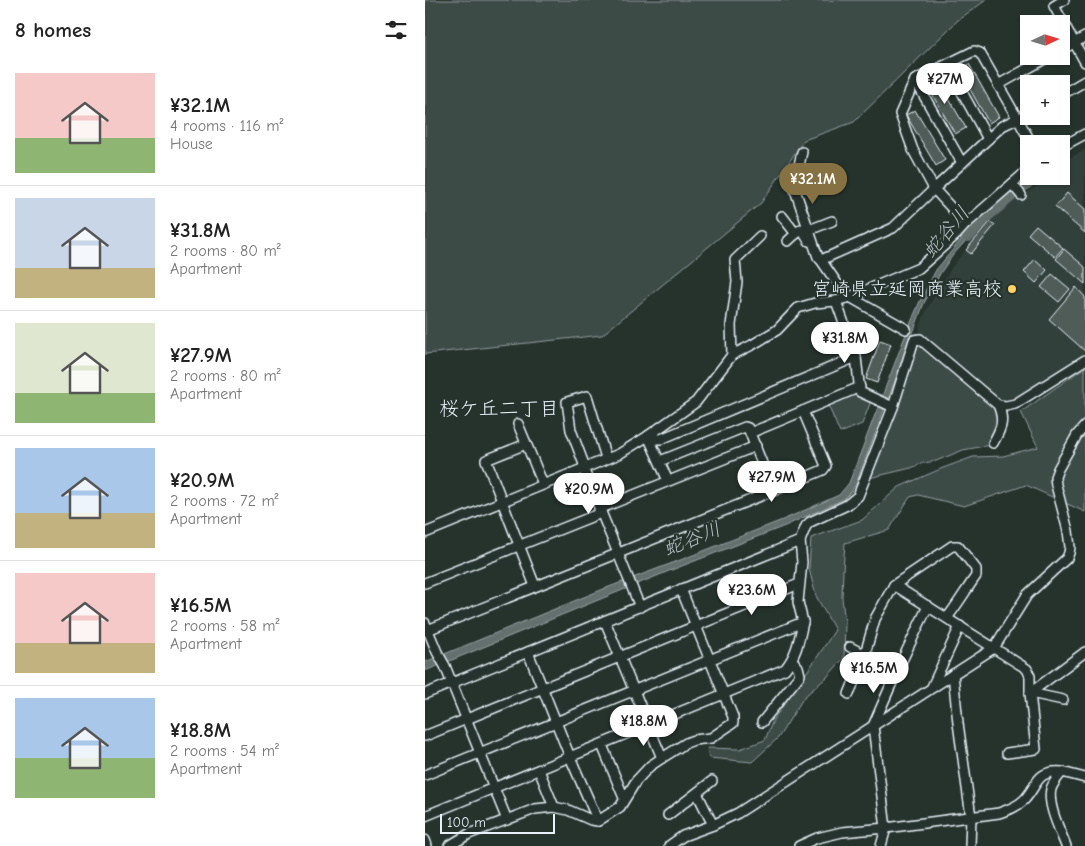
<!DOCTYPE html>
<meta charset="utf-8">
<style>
:root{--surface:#fff;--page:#f2f2f2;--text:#222;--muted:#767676;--line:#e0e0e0;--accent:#857141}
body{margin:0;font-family:"Comic Neue","Klee One",sans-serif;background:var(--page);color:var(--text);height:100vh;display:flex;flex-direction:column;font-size:19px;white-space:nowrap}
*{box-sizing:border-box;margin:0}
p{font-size:16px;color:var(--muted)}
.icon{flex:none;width:28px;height:28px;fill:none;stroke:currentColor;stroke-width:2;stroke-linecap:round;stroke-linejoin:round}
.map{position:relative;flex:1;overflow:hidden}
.drawer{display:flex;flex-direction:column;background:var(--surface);width:425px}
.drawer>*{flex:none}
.needle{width:32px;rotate:86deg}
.fabs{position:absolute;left:595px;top:15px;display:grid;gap:10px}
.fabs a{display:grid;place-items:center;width:50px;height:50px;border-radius:0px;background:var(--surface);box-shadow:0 1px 4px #0004;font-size:25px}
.scale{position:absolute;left:15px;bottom:12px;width:115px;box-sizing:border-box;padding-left:5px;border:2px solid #e8f1f8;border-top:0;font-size:14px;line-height:18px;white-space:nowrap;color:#e8f1f8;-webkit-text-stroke:4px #26332d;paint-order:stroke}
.price{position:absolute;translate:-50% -42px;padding:0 11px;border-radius:18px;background:#fff;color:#222;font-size:16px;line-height:32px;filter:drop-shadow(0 1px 2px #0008)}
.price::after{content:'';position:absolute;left:50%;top:30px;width:15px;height:11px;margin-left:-8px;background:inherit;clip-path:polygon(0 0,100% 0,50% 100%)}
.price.selected{background:var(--accent);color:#fff}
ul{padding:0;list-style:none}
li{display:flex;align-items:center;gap:15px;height:125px;padding:0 15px}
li+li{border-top:1px solid var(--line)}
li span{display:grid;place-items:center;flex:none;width:140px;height:100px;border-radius:0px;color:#555}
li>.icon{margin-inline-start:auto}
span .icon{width:60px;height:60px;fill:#fffc;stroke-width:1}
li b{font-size:21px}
h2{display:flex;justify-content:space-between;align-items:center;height:60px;padding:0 15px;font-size:21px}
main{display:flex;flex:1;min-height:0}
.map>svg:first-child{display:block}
.built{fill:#333f3a}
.green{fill:#3e4b47;stroke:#939ea0}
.water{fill:#636f6d;stroke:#98a3a5}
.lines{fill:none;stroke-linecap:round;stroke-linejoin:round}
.river{stroke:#636f6d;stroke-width:14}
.building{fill:#505c59;stroke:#e8f1f8}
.minor-casing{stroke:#e8f1f8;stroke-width:12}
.minor{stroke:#26332d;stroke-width:9}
.poi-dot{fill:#ffd166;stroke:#26332d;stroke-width:2}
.labels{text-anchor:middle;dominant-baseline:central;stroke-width:4.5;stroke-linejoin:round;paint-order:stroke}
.poi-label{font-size:19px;fill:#e8f1f8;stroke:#26332d;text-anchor:end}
.water-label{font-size:20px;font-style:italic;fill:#b3bdc0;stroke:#26332d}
.neighbourhood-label{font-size:20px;fill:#e8f1f8;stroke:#26332d}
</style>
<main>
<section class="drawer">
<h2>8 homes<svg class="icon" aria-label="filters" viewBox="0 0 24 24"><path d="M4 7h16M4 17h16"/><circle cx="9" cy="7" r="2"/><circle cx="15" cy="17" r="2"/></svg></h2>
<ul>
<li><span style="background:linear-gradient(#f6c9c9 65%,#8fb573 0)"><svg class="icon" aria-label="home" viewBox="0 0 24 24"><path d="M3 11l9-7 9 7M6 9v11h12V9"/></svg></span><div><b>¥32.1M</b><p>4 rooms · 116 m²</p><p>House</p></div></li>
<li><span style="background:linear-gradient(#c9d6e8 70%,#c2b280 0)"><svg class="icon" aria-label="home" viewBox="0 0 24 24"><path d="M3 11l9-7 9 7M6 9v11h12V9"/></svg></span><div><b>¥31.8M</b><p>2 rooms · 80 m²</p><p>Apartment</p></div></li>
<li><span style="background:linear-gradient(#dfe7d0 70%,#8fb573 0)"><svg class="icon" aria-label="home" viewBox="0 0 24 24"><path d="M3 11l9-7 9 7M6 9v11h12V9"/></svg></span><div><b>¥27.9M</b><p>2 rooms · 80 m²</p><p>Apartment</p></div></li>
<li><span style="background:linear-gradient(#a9c7e8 65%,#c2b280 0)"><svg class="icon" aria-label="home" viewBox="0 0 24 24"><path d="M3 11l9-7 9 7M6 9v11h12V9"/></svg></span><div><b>¥20.9M</b><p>2 rooms · 72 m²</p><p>Apartment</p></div></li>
<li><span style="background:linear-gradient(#f6c9c9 70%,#c2b280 0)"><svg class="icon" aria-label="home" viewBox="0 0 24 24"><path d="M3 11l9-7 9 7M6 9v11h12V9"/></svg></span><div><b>¥16.5M</b><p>2 rooms · 58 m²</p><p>Apartment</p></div></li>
<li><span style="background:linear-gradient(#a9c7e8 60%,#8fb573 0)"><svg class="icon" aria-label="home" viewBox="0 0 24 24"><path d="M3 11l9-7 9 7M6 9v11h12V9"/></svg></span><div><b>¥18.8M</b><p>2 rooms · 54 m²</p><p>Apartment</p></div></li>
</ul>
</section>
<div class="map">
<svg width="660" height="846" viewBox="0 0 660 846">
<rect width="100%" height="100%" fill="#26332d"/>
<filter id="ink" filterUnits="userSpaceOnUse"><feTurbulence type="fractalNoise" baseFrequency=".02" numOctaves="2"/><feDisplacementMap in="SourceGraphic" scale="10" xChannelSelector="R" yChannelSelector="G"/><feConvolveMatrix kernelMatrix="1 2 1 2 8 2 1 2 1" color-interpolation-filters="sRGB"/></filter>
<g filter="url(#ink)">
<path class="built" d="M660,150V356L589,401L584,402H573L495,335V327L501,311L527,267L564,221L587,203L607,190L621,176H636V163Z"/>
<g class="green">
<path d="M0,0H561L533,20L429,122L379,140L336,203L177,335L0,354Z"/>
<path d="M497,344L573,408L574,422L565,445L538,450L511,461L498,463L486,468L444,478L492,345Z"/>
<path d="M660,367V512L601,485L539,506L493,495L485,497L464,530L420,543L418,570L417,598L420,623L419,658L402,677L379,697L353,738L327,762L284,758L282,748L315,749L340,740L348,720L393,656L410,630L391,596L384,569L386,538L437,520L474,487L518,468L548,457L578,456L613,447L596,412Z"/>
<path d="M425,395H431L446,401L437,424L415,433L403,405Z"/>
</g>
<path class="water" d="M605,176H612L563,216L528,255L516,272L499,303L485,341L431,484L426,492L419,499L360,526L244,571L0,671V662L176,590L258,559L360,519L414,495L424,483L479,339L495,301L511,270L529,248L543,232Z"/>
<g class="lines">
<path class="river" d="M543,235L559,217L609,176"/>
</g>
<g class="building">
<path d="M544,64L574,117L564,123L534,70Z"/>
<path d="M510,75L541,128L530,134L500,82Z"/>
<path d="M490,110L520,160L511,166L481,115Z"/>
<path d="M642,193L660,209V233L630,207Z"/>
<path d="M565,222L570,225L546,254L541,250Z"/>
<path d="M611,225L638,248L630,257L603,234Z"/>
<path d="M639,249L660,267V284L631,259Z"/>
<path d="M610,259L622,270L611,283L599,272Z"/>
<path d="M627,274L645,289L634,302L616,287Z"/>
<path d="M651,287L660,297V351L624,319Z"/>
<path d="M455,340L466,344L452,383L441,379Z"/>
</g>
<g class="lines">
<defs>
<g id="minor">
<path d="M639,0L629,6L660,62"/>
<path d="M636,50L660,37"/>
<path d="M522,65L563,139"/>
<path d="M490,80L537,163"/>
<path d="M573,85L625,56"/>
<path d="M636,95L660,81"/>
<path d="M636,147L660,134"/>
<path d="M377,152L369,187L393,257L396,260"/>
<path d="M587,184L596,195"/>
<path d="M357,216L371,234"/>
<path d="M541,224L509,189L577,126L604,113"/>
<path d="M384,230L407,221"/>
<path d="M363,241L376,229L384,241"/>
<path d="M425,297L481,329"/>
<path d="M422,298L396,260L468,228L509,189L488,150L475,114L490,80L549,51L555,53L607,144"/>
<path d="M411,301L431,357L435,392L468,407"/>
<path d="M307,355L306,325L312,282L310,260L335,236"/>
<path d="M573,405L581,406L590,404L660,360"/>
<path d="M378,411L435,387"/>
<path d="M93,424L118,484"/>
<path d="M223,436L230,439H236L431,357"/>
<path d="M223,436L243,481"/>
<path d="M101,444L61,460L110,586"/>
<path d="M235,461L320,427L323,428L348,491L398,470L401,466L378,411L325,433"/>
<path d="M160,467L146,430L142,402L162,396L181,458"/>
<path d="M158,468L215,607"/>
<path d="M174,509L331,446"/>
<path d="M0,533L194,454L223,436L271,402L307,355L327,345L352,330L373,308L390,303L411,301L425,297L494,268L531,235L541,224L604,169"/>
<path d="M375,541L381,526L385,522L422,505L433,496L468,407L489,340L495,339L573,405C580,421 576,429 568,443"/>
<path d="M0,583L176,513"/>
<path d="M469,585L602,669L605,676V693L611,749L582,753"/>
<path d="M180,621L237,758"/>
<path d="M0,623L12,652L20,666L82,820"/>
<path d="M0,631L348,491"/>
<path d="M425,647L472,671"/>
<path d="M103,652L145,757L173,821L195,807L211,781L225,766L237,758L261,743L269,740L286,738L308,723V717L256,589"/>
<path d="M528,674L533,723L546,817L545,846"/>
<path d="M507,687L535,626"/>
<path d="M605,693L660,652"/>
<path d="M605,693L638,700"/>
<path d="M0,694L375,541L377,562L373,602L378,622L0,775"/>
<path d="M424,694L440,654L450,619L469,585L527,546H533L551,569V576C541,590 533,604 522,618"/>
<path d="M337,722L375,675L373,667L367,660"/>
<path d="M0,736L374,584"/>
<path d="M177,745L199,798"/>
<path d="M114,770L129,807"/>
<path d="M272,793L288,825"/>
<path d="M243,815L287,781"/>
<path d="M0,816L360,669C372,654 374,640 378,622"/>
<path d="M0,840L2,846"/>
<path d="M24,846L44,834L110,809L129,807L143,810L166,820L173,821"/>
<path d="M244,846L258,836L288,825L313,813L569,648L602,595L642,558L644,553L645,547L643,531L631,485L630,477L633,469L652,435L660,426"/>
<path d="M374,846L392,838L417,832L461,828L574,813C583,810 592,807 599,800C613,786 610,770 637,772"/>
<path d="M456,846L461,828L448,726L472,671L503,606"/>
<path d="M641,846C635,830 622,805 626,789C628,783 633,777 637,772L660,778"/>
</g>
</defs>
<use href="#minor" class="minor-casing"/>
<use href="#minor" class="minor"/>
</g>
</g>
<circle class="poi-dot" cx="587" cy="289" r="5"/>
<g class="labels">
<g class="poi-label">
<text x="577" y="289">宮崎県立延岡商業高校</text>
</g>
<g class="water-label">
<text transform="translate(521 232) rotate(-50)">蛇谷川</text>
<text transform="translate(267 539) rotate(-22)">蛇谷川</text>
</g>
<g class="neighbourhood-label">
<text x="74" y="408">桜ケ丘二丁目</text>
</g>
</g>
</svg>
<div class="fabs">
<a><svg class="needle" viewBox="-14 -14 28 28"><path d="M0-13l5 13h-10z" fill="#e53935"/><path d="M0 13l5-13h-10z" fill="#767676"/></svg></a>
<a>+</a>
<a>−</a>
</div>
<div class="scale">100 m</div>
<b class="price" style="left:520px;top:105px">¥27M</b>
<b class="price selected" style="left:388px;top:205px">¥32.1M</b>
<b class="price" style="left:420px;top:364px">¥31.8M</b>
<b class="price" style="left:347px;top:503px">¥27.9M</b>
<b class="price" style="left:164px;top:515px">¥20.9M</b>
<b class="price" style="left:327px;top:616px">¥23.6M</b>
<b class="price" style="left:449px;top:694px">¥16.5M</b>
<b class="price" style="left:219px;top:747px">¥18.8M</b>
</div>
</main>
